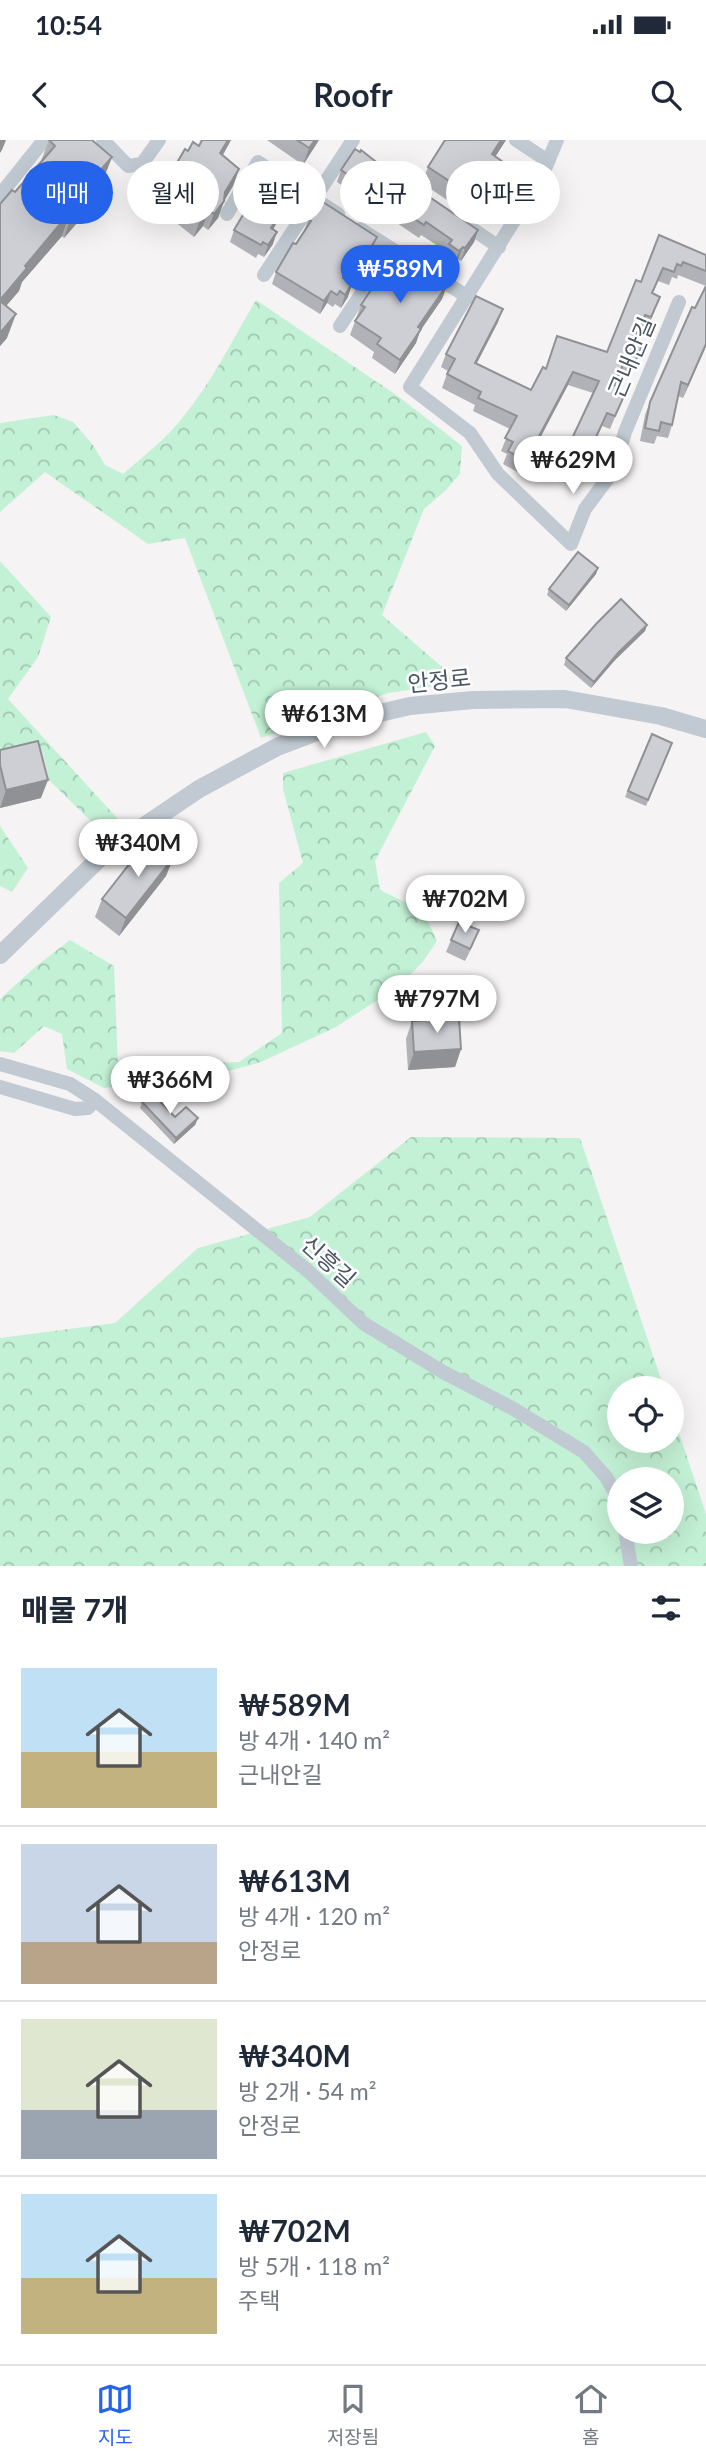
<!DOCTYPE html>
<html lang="ko">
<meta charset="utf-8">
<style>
:root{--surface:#fff;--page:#f6f6f7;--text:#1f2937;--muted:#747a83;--line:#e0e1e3;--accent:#2563eb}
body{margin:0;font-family:Lato,"Noto Sans KR",sans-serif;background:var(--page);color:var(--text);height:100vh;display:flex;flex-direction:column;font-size:26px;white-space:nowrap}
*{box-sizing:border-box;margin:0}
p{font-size:23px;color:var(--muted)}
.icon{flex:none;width:38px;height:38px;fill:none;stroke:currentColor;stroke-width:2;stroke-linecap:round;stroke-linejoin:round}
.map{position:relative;height:1426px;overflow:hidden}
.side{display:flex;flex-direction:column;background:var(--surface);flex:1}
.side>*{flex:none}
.top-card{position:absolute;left:21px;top:21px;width:665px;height:63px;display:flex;gap:14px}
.controls{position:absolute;left:607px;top:1236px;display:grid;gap:14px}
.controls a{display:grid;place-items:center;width:77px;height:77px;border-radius:50%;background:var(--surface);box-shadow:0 7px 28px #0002;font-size:35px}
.price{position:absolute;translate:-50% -60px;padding:0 16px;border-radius:24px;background:#fff;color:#222;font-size:23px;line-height:46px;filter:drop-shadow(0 2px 4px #0008)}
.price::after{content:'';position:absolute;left:50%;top:42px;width:21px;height:16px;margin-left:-10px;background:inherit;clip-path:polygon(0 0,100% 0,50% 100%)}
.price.active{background:var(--accent);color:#fff}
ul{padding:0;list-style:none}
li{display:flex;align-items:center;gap:21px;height:175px;padding:0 21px}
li+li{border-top:2px solid var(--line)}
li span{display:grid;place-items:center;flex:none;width:196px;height:140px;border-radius:0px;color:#555}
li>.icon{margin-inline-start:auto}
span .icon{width:84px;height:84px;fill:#fffc;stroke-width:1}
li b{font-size:30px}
h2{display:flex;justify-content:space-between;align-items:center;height:84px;padding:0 21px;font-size:30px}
.pill{padding:0 24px;border-radius:32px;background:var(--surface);box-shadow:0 7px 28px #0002;font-size:24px;line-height:63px}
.pill.active{background:var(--accent);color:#fff}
.status{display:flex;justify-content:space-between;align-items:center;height:49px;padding:0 35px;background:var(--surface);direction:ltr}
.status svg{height:19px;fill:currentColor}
header{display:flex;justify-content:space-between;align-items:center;height:91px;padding:0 21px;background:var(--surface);font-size:32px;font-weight:700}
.dock{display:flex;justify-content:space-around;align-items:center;height:98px;border-top:2px solid var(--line);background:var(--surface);font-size:19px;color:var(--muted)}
.dock a{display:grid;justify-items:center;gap:4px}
.dock .active{color:var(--accent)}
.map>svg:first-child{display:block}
.forest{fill:url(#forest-crowns);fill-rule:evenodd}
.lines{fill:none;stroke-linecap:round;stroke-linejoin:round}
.minor{stroke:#c1cad2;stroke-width:14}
.tertiary{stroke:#c1cad2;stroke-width:18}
.wall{fill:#b0b2b7}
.shaded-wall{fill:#909195}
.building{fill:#cdcfd5;stroke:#909195;stroke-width:2}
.labels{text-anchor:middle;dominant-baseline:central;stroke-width:5;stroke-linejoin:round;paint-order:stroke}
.street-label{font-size:23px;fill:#4a5661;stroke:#fff}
</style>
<div class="status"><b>10:54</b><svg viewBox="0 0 49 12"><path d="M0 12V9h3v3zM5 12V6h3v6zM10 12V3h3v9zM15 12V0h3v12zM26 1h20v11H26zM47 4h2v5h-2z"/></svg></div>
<header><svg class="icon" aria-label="back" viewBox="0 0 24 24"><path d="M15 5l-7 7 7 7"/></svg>Roofr<svg class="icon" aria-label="search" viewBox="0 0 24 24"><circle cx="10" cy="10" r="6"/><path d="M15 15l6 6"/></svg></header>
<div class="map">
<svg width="706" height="1426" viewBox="0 0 706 1426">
<defs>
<pattern id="forest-crowns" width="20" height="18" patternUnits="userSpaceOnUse" patternTransform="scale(1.75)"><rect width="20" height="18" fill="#c3f1d5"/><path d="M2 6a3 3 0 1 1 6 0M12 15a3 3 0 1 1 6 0" fill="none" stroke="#a0c6b0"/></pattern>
</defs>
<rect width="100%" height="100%" fill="#f5f3f3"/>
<g class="forest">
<path d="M256,160L399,257L462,306L460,334L446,350L424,369L382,475L449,533L451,544L388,553L261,598L185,398L148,404L45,332L0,372V283L54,275L73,282L93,305L105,325L123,334C144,316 166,299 183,277C212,242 233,199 256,160Z"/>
<path d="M0,421L51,477L38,517L8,559L118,679L101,691L49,640L43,613L0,619Z"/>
<path d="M426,592L435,606L375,721L380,750L423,771L437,801L422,823L396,848L336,887L261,922L203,938L104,948L67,929L62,894L44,886L14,913L0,911V859L35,827L70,800L114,826L118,926L239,922L282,893L279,743L303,723L283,649V633Z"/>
<path d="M0,686L28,728L12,752L0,746Z"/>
<path d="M411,997L580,998L664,1248H620V1300H672V1272L706,1374V1426H0V1198L115,1183L198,1108L310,1077ZM620,1339H672V1391H620Z"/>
</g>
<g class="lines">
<g class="minor">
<path d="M103,0L128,26L142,24L159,0"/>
<path d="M516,0L548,21"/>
<path d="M557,0L542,36L410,247L470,293L498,334L571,404L585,369L614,330L625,292L679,162"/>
<path d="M0,55L44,0"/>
<path d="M227,74L258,22L338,74"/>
<path d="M462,82L499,107"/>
<path d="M360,89L468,157"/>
<path d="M264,135L353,0"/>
<path d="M340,186L391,109"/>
<path d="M0,924L70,944L95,960L308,1131L363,1183L443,1232L512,1268L584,1312L606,1337L620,1361"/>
<path d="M0,947L75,969L88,968L95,960"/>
<path d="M625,1391L631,1426"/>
</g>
<path class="tertiary" d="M0,815L107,711L199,649L277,607L345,581L410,566L473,560L565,559L661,576L706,589"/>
</g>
<g class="wall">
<path d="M49,0L112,17L103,40L90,55L83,76L64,98L62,96L22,142L19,151L6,166L7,198L0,206L15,52L41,21Z"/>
<path d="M231,0L223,15L239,29L233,46L225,59L218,78L208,90L203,86L194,97L174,81L180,64L183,61L167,52L178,21L188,11L199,6Z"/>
<path d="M267,0H319L303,25Z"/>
<path d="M445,0H506L495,17L497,38L472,77L422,43L428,27Z"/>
<path d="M341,30L393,35L478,90L474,102L461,121L458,119L455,124L444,117L446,111L421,95L419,98L337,42Z"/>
<path d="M298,45L295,51L297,68L288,82L280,77L273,90V104L264,117L258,114L256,118L230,102L234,90L260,54Z"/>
<path d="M308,80L377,97L373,108L371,122L363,134L352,127L345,139L348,157L341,168L335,164L333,167L327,163L320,174L272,144L276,132L304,91Z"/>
<path d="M659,95L706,115V146L678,135L677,139L672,137L669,145L658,141L652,154L655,170L647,190L641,188L635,200L638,217L629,237L621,233L615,246L616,253L624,256L610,289L602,286L596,300L597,316L588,335L579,332L574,343L556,335L561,322L593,253L568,245L521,334L503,324L507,314L501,311L510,289L473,271L475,265L442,248L448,231L441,227L446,214L498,182L477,223L531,250L545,229L607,212L641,142Z"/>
<path d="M447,145L442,159L420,191L416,203L395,234L372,218L374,212L350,195L361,165Z"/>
<path d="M706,146V206L683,258L678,256L672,285L668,298L657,296L654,304L640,301L645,275L650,262Z"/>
<path d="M598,428L596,434L566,471L547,455L549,449Z"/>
<path d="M647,485L645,491L615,520L591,548L564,525L566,518Z"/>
<path d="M652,594L672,603L646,666L625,657Z"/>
<path d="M0,610L41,658L0,668Z"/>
<path d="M173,718L166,736L119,796L95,777L102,759Z"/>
<path d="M451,800L474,803L465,821L446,812Z"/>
<path d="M412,881L461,909L455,927L408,930L406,899Z"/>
<path d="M142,962L175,977L198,978L195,985L174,1004L140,968Z"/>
</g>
<g class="shaded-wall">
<path d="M0,0H6L2,10L0,13Z"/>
<path d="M228,0H231L214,30L220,13Z"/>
<path d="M315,0H319L303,25L309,8Z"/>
<path d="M501,0H506L486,31L492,14Z"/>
<path d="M112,17L103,40L90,55L83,76L64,98L72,74L85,48Z"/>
<path d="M503,22L497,38L472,77L478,60Z"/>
<path d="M239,29L233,46L221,66L224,61L218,78L208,90L214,74L225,52Z"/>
<path d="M301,56L297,68L288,82L292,70Z"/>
<path d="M285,65L280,77L266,101L271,88Z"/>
<path d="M209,70L203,86L194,97L200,80Z"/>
<path d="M70,72L62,96L22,142L19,151L0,173V160L25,126Z"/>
<path d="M478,90L474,102L461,121L465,108Z"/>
<path d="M277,92L273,104L264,117L268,105Z"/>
<path d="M463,107L458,119L455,124L459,111Z"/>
<path d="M375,110L371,122L363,134L367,122Z"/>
<path d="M356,115L352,127L338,150L343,138Z"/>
<path d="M352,144L348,157L341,168L345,155Z"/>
<path d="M447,145L442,159L420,191L416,203L395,234L400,220L418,187Z"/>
<path d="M331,151L327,163L320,174L324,161Z"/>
<path d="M503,169L498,182L470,236L475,223Z"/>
<path d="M16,174L7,198L0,206V193Z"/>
<path d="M706,204V206L683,258L688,245Z"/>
<path d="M573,232L568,245L521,334L526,321Z"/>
<path d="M598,428L596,434L566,471L569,465Z"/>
<path d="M647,485L645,491L615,520L591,548L594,542L618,513Z"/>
<path d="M48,640L41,658L0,668L6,650Z"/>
<path d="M173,718L166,736L119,796L126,778Z"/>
<path d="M461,909L455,927L408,930L414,912Z"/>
<path d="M198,978L195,985L174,1004L176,998Z"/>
</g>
<g class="building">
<path d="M49,0H92L112,17L85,48L91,53L72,74L70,72L25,126L27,128L0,160V64L12,50L15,52L55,6Z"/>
<path d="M202,0H228L220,13L239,29L225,52L224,61L214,74L209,70L200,80L180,64L195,47L173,35L181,23L178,21L185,9L188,11L193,2L199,6Z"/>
<path d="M297,0H315L309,8Z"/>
<path d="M445,0H501L492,14L503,22L478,60L428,27Z"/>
<path d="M355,9L360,12L361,10L393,35L394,33L478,90L465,108L463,107L459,111L449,104L452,100L426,82L424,85L341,30Z"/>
<path d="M275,29L298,45L294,50L301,56L292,70L285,65L271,88L277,92L268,105L263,102L261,105L234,90L257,51L260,54Z"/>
<path d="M323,62L377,97L371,107L375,110L367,122L356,115L343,138L352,144L345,155L340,151L337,155L331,151L324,161L276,132L293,103L296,104L311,81L308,80L317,66L320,67Z"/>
<path d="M659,95L706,115V131L683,122L681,126L677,124L674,132L663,128L652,153L660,157L651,177L645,175L634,200L643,204L634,224L625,220L614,245L618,247L616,252L624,256L615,276L607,273L595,299L602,302L593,322L584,319L579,330L561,322L599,241L573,232L526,321L508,311L513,302L505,298L517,276L478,258L481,252L447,234L455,219L446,214L476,156L503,169L475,223L531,250L543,227L546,229L557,196L607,212L636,140L641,142Z"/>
<path d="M400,114L447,145L418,187L421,189L400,220L377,204L381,198L355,181L365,167L361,165L392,118L396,120Z"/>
<path d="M706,146V204L688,245L681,242L672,285L661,282L659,291L645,288L650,262L692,167L695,168Z"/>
<path d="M0,161L16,174L0,193Z"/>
<path d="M578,412L598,428L569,465L549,449Z"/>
<path d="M621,459L647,485L618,513L594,542L566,518L597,483Z"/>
<path d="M652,594L672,603L648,660L628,651Z"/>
<path d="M38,601L48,640L6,650L0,625V610Z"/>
<path d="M149,699L173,718L126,778L102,759Z"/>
<path d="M459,782L479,790L470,809L451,800Z"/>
<path d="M459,878L461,909L414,912L412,881Z"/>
<path d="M152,953L175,977L186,967L198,978L176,998L142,962Z"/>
</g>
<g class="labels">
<g class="street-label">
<text transform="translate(631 217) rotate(-67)">근내안길</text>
<text transform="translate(439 540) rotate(-6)">안정로</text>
<text transform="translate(329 1121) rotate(42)">신흥길</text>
</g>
</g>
</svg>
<div class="controls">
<a><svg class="icon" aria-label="locate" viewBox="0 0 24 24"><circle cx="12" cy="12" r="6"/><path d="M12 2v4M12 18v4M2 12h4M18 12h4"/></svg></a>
<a><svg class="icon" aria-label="layers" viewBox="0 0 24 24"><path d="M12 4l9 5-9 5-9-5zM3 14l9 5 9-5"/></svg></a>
</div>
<b class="price active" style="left:400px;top:165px">₩589M</b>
<b class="price" style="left:573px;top:356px">₩629M</b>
<b class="price" style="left:324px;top:610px">₩613M</b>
<b class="price" style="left:138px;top:739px">₩340M</b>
<b class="price" style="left:465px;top:795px">₩702M</b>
<b class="price" style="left:437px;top:895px">₩797M</b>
<b class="price" style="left:170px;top:976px">₩366M</b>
<div class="top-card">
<a class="pill active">매매</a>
<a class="pill">월세</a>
<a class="pill">필터</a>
<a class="pill">신규</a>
<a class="pill">아파트</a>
</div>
</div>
<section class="side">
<h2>매물 7개<svg class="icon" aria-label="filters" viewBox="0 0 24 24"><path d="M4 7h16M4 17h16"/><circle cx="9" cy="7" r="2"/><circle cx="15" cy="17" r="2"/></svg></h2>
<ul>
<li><span style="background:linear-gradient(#bfe0f5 60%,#c2b280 0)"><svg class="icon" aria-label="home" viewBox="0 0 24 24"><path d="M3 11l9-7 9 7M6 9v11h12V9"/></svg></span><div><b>₩589M</b><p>방 4개 · 140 m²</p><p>근내안길</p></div></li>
<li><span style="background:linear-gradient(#c9d6e8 70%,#b9a48a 0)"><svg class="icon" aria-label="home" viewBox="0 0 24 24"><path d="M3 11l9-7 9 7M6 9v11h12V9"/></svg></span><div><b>₩613M</b><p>방 4개 · 120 m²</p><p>안정로</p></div></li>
<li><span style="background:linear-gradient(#dfe7d0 65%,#9aa5b1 0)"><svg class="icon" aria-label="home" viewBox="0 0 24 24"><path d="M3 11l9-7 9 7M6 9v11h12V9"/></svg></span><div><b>₩340M</b><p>방 2개 · 54 m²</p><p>안정로</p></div></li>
<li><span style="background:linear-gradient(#bfe0f5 60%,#c2b280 0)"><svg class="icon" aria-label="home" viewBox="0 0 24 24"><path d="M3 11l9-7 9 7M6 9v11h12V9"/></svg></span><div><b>₩702M</b><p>방 5개 · 118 m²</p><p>주택</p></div></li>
</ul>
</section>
<nav class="dock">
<a class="active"><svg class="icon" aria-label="map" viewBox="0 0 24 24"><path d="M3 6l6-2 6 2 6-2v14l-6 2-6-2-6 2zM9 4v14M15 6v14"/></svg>지도</a>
<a><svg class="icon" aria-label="saved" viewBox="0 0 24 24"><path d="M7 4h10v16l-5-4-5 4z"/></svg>저장됨</a>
<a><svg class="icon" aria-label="home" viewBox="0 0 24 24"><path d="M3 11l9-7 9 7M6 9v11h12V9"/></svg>홈</a>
</nav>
